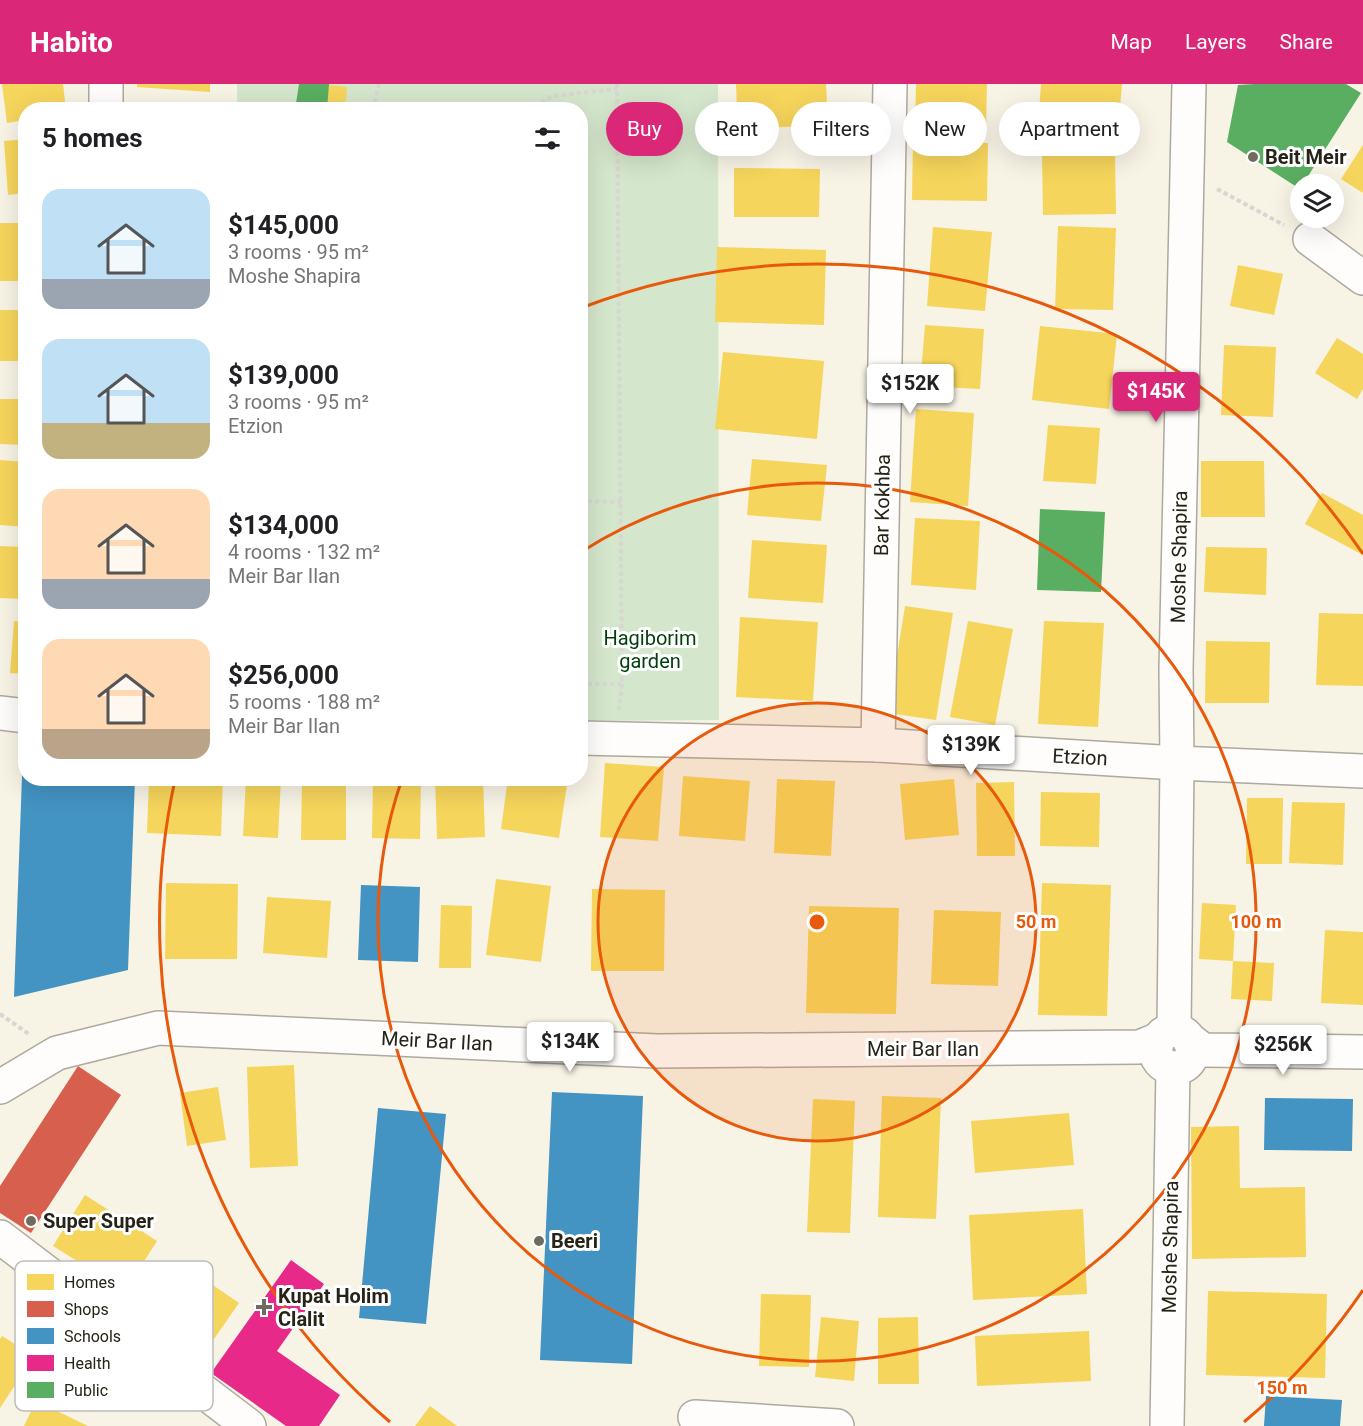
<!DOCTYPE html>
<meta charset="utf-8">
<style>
:root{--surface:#fff;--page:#f6f6f6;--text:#202124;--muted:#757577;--accent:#db2777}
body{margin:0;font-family:Roboto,sans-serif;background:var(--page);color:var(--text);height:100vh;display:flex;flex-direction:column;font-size:22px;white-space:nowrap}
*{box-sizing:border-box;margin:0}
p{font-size:20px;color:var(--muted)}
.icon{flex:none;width:33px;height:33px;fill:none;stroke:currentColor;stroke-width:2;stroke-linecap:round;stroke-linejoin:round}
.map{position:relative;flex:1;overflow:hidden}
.side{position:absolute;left:18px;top:18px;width:570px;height:684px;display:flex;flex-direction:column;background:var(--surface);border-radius:24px;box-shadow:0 6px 24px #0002}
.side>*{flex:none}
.hud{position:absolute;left:606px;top:18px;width:570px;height:54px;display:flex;gap:12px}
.buttons{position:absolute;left:1290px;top:90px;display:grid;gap:12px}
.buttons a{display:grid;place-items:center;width:54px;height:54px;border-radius:50%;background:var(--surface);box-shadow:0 6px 24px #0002;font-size:30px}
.price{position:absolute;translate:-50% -51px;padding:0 14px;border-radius:6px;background:#fff;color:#222;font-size:20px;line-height:39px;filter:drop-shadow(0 2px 3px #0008)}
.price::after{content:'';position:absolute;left:50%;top:36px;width:18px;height:14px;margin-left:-9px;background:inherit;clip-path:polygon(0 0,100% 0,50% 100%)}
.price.selected{background:var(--accent);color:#fff}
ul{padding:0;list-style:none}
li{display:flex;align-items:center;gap:18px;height:150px;padding:0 24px}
li span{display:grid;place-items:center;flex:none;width:168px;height:120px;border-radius:18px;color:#555}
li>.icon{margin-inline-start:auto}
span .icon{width:72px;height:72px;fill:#fffc;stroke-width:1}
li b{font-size:26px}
h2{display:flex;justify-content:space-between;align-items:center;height:72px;padding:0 24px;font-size:26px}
.tag{padding:0 21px;border-radius:27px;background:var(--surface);box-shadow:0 6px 24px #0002;font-size:21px;line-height:54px}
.tag.selected{background:var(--accent);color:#fff}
header{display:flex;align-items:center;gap:36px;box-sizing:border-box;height:84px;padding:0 30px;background:var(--accent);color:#fff}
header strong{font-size:28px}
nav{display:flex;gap:33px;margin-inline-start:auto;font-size:21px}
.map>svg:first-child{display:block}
.green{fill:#d4e6cc}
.homes{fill:#f6d55c}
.shops{fill:#d6604d}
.schools{fill:#4393c3}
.health{fill:#e7298a}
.public{fill:#5aae61}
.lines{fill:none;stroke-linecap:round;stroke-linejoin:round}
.minor-casing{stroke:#ada99e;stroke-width:36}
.path{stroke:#d8d6d1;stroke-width:4;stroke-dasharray:4.5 3;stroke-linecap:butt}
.minor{stroke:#fefdfb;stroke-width:33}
.ring{fill:none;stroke:#e8590c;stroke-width:3}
.poi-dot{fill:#6f6c5f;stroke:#fff;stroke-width:2}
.labels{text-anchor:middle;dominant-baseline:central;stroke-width:6;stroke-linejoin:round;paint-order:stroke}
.poi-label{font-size:20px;font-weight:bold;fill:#262317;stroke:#fff;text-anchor:start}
.street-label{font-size:20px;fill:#262317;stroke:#fff}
.park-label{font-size:20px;fill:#003f0c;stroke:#fff}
.key{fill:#fff;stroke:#bebdb9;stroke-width:1.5}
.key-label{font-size:16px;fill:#262317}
.centre{fill:#e8590c;stroke:#fff;stroke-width:3}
.ring-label{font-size:18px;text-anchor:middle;font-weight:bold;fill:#e8590c;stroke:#fff;stroke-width:6;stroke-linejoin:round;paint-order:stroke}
</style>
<header>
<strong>Habito</strong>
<nav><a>Map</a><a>Layers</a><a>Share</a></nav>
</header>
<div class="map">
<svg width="1363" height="1342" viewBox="0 0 1363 1342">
<rect width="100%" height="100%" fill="#f7f3e5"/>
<path class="green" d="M237,0H718L719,636L581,637L580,26L237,25Z"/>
<g class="homes">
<path d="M2,0H63L66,26H26V36L7,39Z"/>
<path d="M137,0H210V8L137,3Z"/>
<path d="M736,0H826L828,41L738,45Z"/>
<path d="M916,0H987L986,44L915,43Z"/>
<path d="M1041,0H1122L1118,48L1038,42Z"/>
<path d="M328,1L347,3L345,26L327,25Z"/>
<path d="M26,55V109L8,111L4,57Z"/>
<path d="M913,58L988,59L987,117L912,116Z"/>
<path d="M1363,61V109L1341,95Z"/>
<path d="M1115,71L1116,130L1043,131L1042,72Z"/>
<path d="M734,84L820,85L819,133H734Z"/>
<rect x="0" y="139" width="26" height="58"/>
<path d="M1058,142L1116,144L1113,226L1055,225Z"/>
<path d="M933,143L992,148L985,227L927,222Z"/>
<path d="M717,163L826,166L824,241L715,238Z"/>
<path d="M1238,181L1283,190L1274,231L1230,222Z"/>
<rect x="0" y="226" width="26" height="51"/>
<path d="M925,241L984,245L980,305L920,302Z"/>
<path d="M1040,242L1117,250L1109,325L1032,316Z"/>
<path d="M1337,254L1363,270V305L1357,315L1315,289Z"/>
<path d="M1224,261L1276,263L1273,333L1221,331Z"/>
<path d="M723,268L824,277L817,355L715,345Z"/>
<path d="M0,315H26V361L0,360Z"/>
<path d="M916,325L974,329L968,422L910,418Z"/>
<path d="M1048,341L1100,344L1096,400L1043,397Z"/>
<path d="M752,375L827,381L821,437L747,431Z"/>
<path d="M0,376L26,378V443L0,441Z"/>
<path d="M1201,377H1264L1265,433H1201Z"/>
<path d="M1322,409L1363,431V471L1305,440Z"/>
<path d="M915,434L980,437L976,506L911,501Z"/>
<path d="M752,456L827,461L823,519L748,514Z"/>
<path d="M0,462L26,463V515L0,514Z"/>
<path d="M1206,463L1267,464L1266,511L1204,508Z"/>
<path d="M905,522L953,529L936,636L888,629Z"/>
<path d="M1319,529L1363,530V602L1316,601Z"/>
<path d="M740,533L818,538L813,617L736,613Z"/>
<path d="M14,537L26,538V590L10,589Z"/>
<path d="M968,537L1013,545L995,641L950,633Z"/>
<path d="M1044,537L1104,539L1098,643L1038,640Z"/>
<path d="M1206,557L1270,558L1269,619H1205Z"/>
<path d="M605,679L664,683L658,757L600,753Z"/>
<path d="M683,692L750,697L745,757L679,752Z"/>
<path d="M149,694H223L221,752L147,749Z"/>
<path d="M246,694H281L278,754L243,752Z"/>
<path d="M302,694H346V756H301Z"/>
<path d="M373,694H421L420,755L372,754Z"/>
<path d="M435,694H483L485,753L437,755Z"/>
<path d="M508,694H568L559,754L501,745Z"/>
<path d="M777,695L835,697L831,772L774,769Z"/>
<path d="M954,695L959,751L905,756L900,700Z"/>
<path d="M1014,698L1015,772H977L976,699Z"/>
<path d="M1041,708L1100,709L1099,763L1040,762Z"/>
<path d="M1247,714H1283L1282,780H1246Z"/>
<path d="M1292,718L1345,719L1343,781L1289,779Z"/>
<path d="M496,795L551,802L541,878L486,871Z"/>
<path d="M166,799L238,800L237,875H165Z"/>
<path d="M1042,799L1111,801L1107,932L1038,931Z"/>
<path d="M592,805L665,806L664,887H591Z"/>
<path d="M267,813L331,817L327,874L263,869Z"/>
<path d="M1202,819L1236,821L1233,877L1199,875Z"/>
<path d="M441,821L472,822L471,884H439Z"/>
<path d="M809,822L899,824L896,930L806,929Z"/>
<path d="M934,826L1001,828L998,902L931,900Z"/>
<path d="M1325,846L1363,848V921L1321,919Z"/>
<path d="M1233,877L1274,879L1272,917L1231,915Z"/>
<path d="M294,981L298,1082L250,1084L247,983Z"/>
<path d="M218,1003L226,1056L187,1062L180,1009Z"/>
<path d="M882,1012L941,1014L936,1135L878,1133Z"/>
<path d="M813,1015L855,1017L850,1149L807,1148Z"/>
<path d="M1069,1029L1074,1081L975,1089L971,1037Z"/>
<path d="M1239,1042L1240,1104L1305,1103L1306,1173L1192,1175L1191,1043Z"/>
<path d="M85,1111L157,1157L125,1207L53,1162Z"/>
<path d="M1083,1125L1087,1210L973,1216L969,1131Z"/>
<path d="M201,1193L239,1219L207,1265L169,1239Z"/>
<path d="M1208,1207L1327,1210L1325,1294L1206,1291Z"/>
<path d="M761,1210L811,1211L809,1283L759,1282Z"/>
<path d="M821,1233L859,1237L854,1297L815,1293Z"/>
<path d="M918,1233L919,1300H878V1234Z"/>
<path d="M1089,1247L1091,1297L977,1302L975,1252Z"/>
<path d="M2,1252L34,1272L0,1324V1255Z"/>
<path d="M36,1317L88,1342H24Z"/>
<path d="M430,1322L457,1342H415Z"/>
</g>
<path class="shops" d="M78,982L121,1011L31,1149L0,1129V1102Z"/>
<g class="schools">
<path d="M23,664H26V694H135L128,886L14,913Z"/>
<path d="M361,801L420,803L418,878L358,876Z"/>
<path d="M552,1008L643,1012L632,1280L540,1276Z"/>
<path d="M1265,1014L1353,1015L1352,1067L1264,1066Z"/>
<path d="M378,1024L446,1030L426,1240L359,1234Z"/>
<path d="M1266,1312L1342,1316L1340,1342H1264Z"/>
</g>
<path class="health" d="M291,1176L324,1200L277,1267L340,1311L319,1342H286L211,1289Z"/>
<g class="public">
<path d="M299,0H329L327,26H295Z"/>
<path d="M1255,0H1346L1361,9L1303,100H1300V105L1227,58L1238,1Z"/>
<path d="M1040,425L1105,428L1101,508L1037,506Z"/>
</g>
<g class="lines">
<defs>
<g id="minor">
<path d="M106,0V26"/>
<path d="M1310,155L1363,194"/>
<path d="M0,629L26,632"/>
<path d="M580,654L878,661L1177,679L1363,687"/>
<path d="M878,661L890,0"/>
<path d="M1174,946L1177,679L1176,585L1189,0"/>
<path d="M1190,956L1203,966L1363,968"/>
<path d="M0,1003L57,969L158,944L657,967L1139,963C1144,961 1151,959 1156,956C1159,955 1161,952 1163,950C1171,944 1183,946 1188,954C1191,958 1193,963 1192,968C1189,995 1146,986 1158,956"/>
<path d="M0,1153L249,1342"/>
<path d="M695,1333L837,1342"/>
<path d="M1167,1342L1173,984"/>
</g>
</defs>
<use href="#minor" class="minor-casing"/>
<g class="path">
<path d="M617,0L622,600L619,626"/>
<path d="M373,26L379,0"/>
<path d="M528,26L552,12L617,5"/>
<path d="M1217,105L1284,141"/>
<path d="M580,417L621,418"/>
<path d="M580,600H622"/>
<path d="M0,930L29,950"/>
</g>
<use href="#minor" class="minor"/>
</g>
<circle cx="817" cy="838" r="219" fill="#e8590c" fill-opacity=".12"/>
<g class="ring">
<circle cx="817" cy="838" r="219"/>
<path d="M581 468A439 439 0 1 1 402 695"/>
<path d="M1363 1206A658 658 0 0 1 1244 1338M390 1338A658 658 0 0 1 175 696M581 224A658 658 0 0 1 1363 470"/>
</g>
<g class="poi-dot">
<circle cx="1253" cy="73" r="6"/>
<circle cx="31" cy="1137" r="6"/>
<circle cx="539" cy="1157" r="6"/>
<path d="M261 1214h6v6h6v6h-6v6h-6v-6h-6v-6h6z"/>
</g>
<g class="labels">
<g class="poi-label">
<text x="1265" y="73">Beit Meir</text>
<text x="43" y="1137">Super Super</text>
<text x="551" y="1157">Beeri</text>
<text x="278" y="1212">Kupat Holim<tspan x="278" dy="23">Clalit</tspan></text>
</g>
<g class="street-label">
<text transform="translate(882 421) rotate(-89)">Bar Kokhba</text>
<text transform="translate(1179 473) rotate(-89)">Moshe Shapira</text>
<text transform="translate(1080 673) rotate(3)">Etzion</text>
<text transform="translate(437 957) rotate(3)">Meir Bar Ilan</text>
<text x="923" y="965">Meir Bar Ilan</text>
<text transform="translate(1170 1163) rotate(-89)">Moshe Shapira</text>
</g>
<g class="park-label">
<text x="650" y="554">Hagiborim<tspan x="650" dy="23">garden</tspan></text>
</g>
</g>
<rect x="15" y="1177" width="198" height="150" rx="9" class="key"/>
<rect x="27" y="1190" width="27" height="16" fill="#f6d55c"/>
<rect x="27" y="1217" width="27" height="16" fill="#d6604d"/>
<rect x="27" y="1244" width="27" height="16" fill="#4393c3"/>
<rect x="27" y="1271" width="27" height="16" fill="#e7298a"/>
<rect x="27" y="1298" width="27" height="16" fill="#5aae61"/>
<g class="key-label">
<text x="64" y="1204">Homes</text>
<text x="64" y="1231">Shops</text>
<text x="64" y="1258">Schools</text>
<text x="64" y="1285">Health</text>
<text x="64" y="1312">Public</text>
</g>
<circle cx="817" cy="838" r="9" class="centre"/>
<g class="ring-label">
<text x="1036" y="844">50 m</text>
<text x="1256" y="844">100 m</text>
<text x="1282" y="1310">150 m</text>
</g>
</svg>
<div class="buttons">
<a><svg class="icon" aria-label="layers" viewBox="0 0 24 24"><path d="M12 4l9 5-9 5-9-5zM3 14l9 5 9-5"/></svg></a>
</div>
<b class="price" style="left:910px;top:331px">$152K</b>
<b class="price selected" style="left:1156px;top:339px">$145K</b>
<b class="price" style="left:971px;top:692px">$139K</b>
<b class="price" style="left:570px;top:989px">$134K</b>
<b class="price" style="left:1283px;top:992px">$256K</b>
<div class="hud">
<a class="tag selected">Buy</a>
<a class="tag">Rent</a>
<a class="tag">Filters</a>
<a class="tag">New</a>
<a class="tag">Apartment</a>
</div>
<section class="side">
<h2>5 homes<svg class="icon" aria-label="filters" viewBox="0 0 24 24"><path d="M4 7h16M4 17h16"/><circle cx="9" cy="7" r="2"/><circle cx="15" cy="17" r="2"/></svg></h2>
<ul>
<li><span style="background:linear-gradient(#bfe0f5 75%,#9aa5b1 0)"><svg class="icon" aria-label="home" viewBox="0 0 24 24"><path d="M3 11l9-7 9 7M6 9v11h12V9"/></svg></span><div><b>$145,000</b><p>3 rooms · 95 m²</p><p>Moshe Shapira</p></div></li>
<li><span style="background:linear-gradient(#bfe0f5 70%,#c2b280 0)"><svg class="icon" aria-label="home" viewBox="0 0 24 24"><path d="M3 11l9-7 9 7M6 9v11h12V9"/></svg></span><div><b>$139,000</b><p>3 rooms · 95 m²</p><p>Etzion</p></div></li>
<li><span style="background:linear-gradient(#ffd9b3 75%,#9aa5b1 0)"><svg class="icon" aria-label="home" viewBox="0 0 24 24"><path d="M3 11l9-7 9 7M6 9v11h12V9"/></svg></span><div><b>$134,000</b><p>4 rooms · 132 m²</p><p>Meir Bar Ilan</p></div></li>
<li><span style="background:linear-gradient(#ffd9b3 75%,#b9a48a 0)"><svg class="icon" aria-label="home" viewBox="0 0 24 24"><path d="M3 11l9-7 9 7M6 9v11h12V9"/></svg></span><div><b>$256,000</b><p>5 rooms · 188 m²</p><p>Meir Bar Ilan</p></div></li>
</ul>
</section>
</div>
